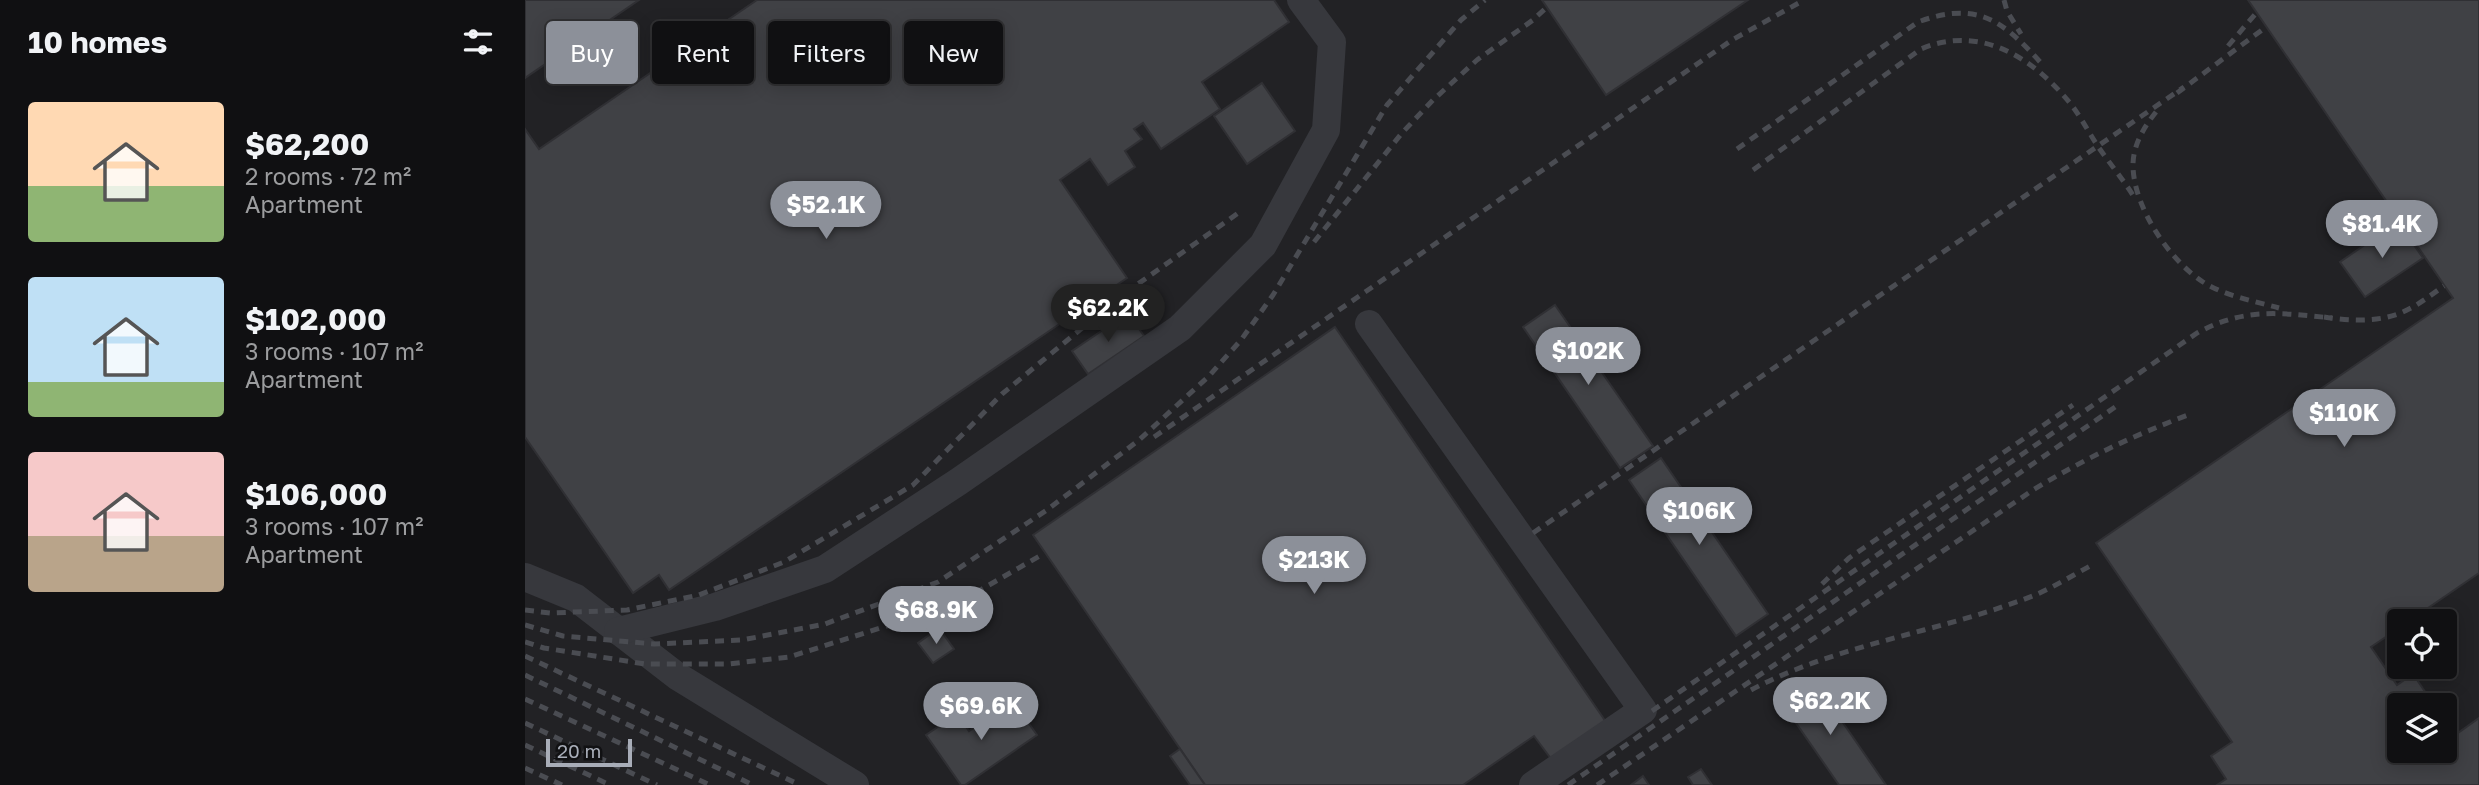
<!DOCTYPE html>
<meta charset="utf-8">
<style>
:root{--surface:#101012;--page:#1e1e20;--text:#f1f3f6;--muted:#9c9d9f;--line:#303032;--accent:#8c9099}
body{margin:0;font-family:"Golos Text",sans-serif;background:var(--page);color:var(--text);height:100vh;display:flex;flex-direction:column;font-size:26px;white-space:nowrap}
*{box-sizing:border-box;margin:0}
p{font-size:23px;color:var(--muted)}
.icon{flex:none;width:38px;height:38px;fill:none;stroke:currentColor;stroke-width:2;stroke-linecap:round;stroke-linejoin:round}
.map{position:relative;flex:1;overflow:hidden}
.side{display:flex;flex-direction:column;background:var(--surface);width:525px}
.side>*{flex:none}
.banner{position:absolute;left:21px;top:21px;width:665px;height:63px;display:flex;gap:14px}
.tools{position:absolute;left:1862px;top:609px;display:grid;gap:14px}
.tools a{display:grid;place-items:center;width:70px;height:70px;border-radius:7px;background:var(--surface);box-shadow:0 4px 18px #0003,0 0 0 2px var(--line);font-size:35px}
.scale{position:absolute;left:21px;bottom:18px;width:86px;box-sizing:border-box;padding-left:7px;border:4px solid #a8adb8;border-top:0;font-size:19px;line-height:24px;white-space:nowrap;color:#a8adb8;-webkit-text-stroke:5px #111113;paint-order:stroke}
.price{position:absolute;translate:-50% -60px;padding:0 16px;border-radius:24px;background:var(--accent);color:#fff;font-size:23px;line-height:46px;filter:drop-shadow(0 2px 4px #0008)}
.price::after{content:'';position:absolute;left:50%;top:42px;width:21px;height:16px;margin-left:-10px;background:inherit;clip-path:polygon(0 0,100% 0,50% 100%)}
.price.active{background:#222;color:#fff}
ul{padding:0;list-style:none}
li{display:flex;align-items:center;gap:21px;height:175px;padding:0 28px}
li span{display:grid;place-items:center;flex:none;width:196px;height:140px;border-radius:7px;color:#555}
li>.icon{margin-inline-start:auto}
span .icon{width:84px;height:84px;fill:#fffc;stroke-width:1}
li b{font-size:30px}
h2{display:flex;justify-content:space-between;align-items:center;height:84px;padding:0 28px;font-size:30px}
.tag{padding:0 24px;border-radius:7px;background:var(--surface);box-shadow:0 4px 18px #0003,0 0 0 2px var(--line);font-size:24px;line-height:63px}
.tag.active{background:var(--accent);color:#fff}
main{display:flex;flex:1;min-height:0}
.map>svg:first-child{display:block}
.built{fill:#222225;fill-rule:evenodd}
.building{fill:#404145;stroke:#303034;stroke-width:2}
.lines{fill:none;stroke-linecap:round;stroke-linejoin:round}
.minor{stroke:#37383d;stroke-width:28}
.rail{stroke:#4a4c52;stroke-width:5;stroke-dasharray:9 7;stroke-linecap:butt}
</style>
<main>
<section class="side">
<h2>10 homes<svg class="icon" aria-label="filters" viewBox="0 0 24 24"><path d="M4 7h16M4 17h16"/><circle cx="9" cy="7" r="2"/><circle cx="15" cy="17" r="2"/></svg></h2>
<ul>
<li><span style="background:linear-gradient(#ffd9b3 60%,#8fb573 0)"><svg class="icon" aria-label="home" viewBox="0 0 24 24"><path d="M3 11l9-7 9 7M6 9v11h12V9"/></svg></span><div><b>$62,200</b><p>2 rooms · 72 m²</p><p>Apartment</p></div></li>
<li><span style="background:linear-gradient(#bfe0f5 75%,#8fb573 0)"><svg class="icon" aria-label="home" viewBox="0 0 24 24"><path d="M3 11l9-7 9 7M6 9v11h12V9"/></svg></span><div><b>$102,000</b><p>3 rooms · 107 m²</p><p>Apartment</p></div></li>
<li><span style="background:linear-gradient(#f6c9c9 60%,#b9a48a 0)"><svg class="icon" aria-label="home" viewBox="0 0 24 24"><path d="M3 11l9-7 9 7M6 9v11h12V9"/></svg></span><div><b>$106,000</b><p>3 rooms · 107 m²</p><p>Apartment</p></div></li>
</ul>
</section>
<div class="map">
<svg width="1954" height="785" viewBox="0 0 1954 785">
<rect width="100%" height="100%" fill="#161618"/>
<path class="built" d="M0,0H1954V785H0ZM1874,621H1920V667H1874ZM1874,705H1920V751H1874Z"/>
<g class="building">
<path d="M0,0H114L0,78Z"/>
<path d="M232,0H749L764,22L677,82L695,109L636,149L618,123L609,129L617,139L600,151L610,167L583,185L565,159L535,180L602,278L144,590L134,575L108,593L0,437V129L14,149Z"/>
<path d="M1017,0H1223L1081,95Z"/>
<path d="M1723,0H1954V573L1884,621H1874V628L1846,647L1872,685L1888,674L1909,705H1874V751H1920V720L1930,735L1954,718V785H1692L1701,779L1686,756L1707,742L1571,543L1928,298Z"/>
<path d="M737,83L770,131L722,164L689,116Z"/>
<path d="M1873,222L1898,258L1840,297L1815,262Z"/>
<path d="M1030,305L1128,446L1095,468L998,327Z"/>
<path d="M603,313L619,336L563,374L547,351Z"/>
<path d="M810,327L1081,722L1027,760L1009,736L938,785H680L508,535Z"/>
<path d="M1136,458L1243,614L1211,636L1104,480Z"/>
<path d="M414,628L429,649L408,663L393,643Z"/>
<path d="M1287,678L1361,785H1314L1255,700Z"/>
<path d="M488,701L512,735L440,785H436L401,735L432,714L444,731Z"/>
<path d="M655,749L680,785H665L645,756Z"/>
<path d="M1176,769L1187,785H1168L1163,777Z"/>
<path d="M1118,776L1124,785H1106Z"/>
</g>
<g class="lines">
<g class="minor">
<path d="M844,324L1118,710L1008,785"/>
<path d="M0,577L51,598L152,676L330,785"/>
<path d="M93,631L190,607L300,569L433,482L655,328L738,245L801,130L807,42L776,0"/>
</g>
<g class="rail">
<path d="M1479,0L1482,11L1496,34"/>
<path d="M1703,46L1732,12"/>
<path d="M1652,93L1741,27"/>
<path d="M1631,112C1619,127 1608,145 1608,165C1608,206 1644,260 1678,282C1700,296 1729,301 1754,308"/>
<path d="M1212,149L1393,22C1453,0 1478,21 1517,64"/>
<path d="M1228,170L1396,49C1455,24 1507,57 1545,103C1556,117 1564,133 1574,148C1586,165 1600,182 1611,200"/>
<path d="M789,242L877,133L908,100L952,60L1008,20L1022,7"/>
<path d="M1799,317C1825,321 1857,323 1882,310C1895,304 1907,294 1919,286"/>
<path d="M629,437L1207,40L1279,0"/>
<path d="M1008,533L1659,87"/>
<path d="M1297,584L1324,558L1548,405"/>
<path d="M0,610L25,613L102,610L174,595L259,562L388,485L477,394L596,296L716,211"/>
<path d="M0,625L38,636L129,644L217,640L300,624L413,582L522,510L614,440L684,376L716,340L748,295L862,105L936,20L960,0"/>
<path d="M0,642L19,648L120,664H203L264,657L431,604L518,554"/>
<path d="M0,656L275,785"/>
<path d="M0,675L228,785"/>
<path d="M1226,690C1315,643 1417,632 1510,595C1529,587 1548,575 1567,565"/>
<path d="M0,699L185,785"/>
<path d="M1127,711L1672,333C1720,307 1755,313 1807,318"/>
<path d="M0,723L132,785"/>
<path d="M0,745L85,785"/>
<path d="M0,768L37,785"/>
<path d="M1043,785L1593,405"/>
<path d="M1072,785L1508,490C1559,459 1607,436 1663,415"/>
</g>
</g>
</svg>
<div class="tools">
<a><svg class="icon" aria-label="locate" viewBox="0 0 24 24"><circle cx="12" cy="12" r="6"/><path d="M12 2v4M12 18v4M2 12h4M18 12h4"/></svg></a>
<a><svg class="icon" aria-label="layers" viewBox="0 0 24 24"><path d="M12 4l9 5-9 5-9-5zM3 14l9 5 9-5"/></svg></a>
</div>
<div class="scale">20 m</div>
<b class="price" style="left:301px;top:241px">$52.1K</b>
<b class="price" style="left:1857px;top:260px">$81.4K</b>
<b class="price active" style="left:583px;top:344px">$62.2K</b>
<b class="price" style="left:1063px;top:387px">$102K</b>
<b class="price" style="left:1819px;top:449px">$110K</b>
<b class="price" style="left:1174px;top:547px">$106K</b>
<b class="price" style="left:789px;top:596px">$213K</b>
<b class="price" style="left:411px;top:646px">$68.9K</b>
<b class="price" style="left:1305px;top:737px">$62.2K</b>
<b class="price" style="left:456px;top:742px">$69.6K</b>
<div class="banner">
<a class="tag active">Buy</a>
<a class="tag">Rent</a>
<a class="tag">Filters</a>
<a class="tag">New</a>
</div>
</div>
</main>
